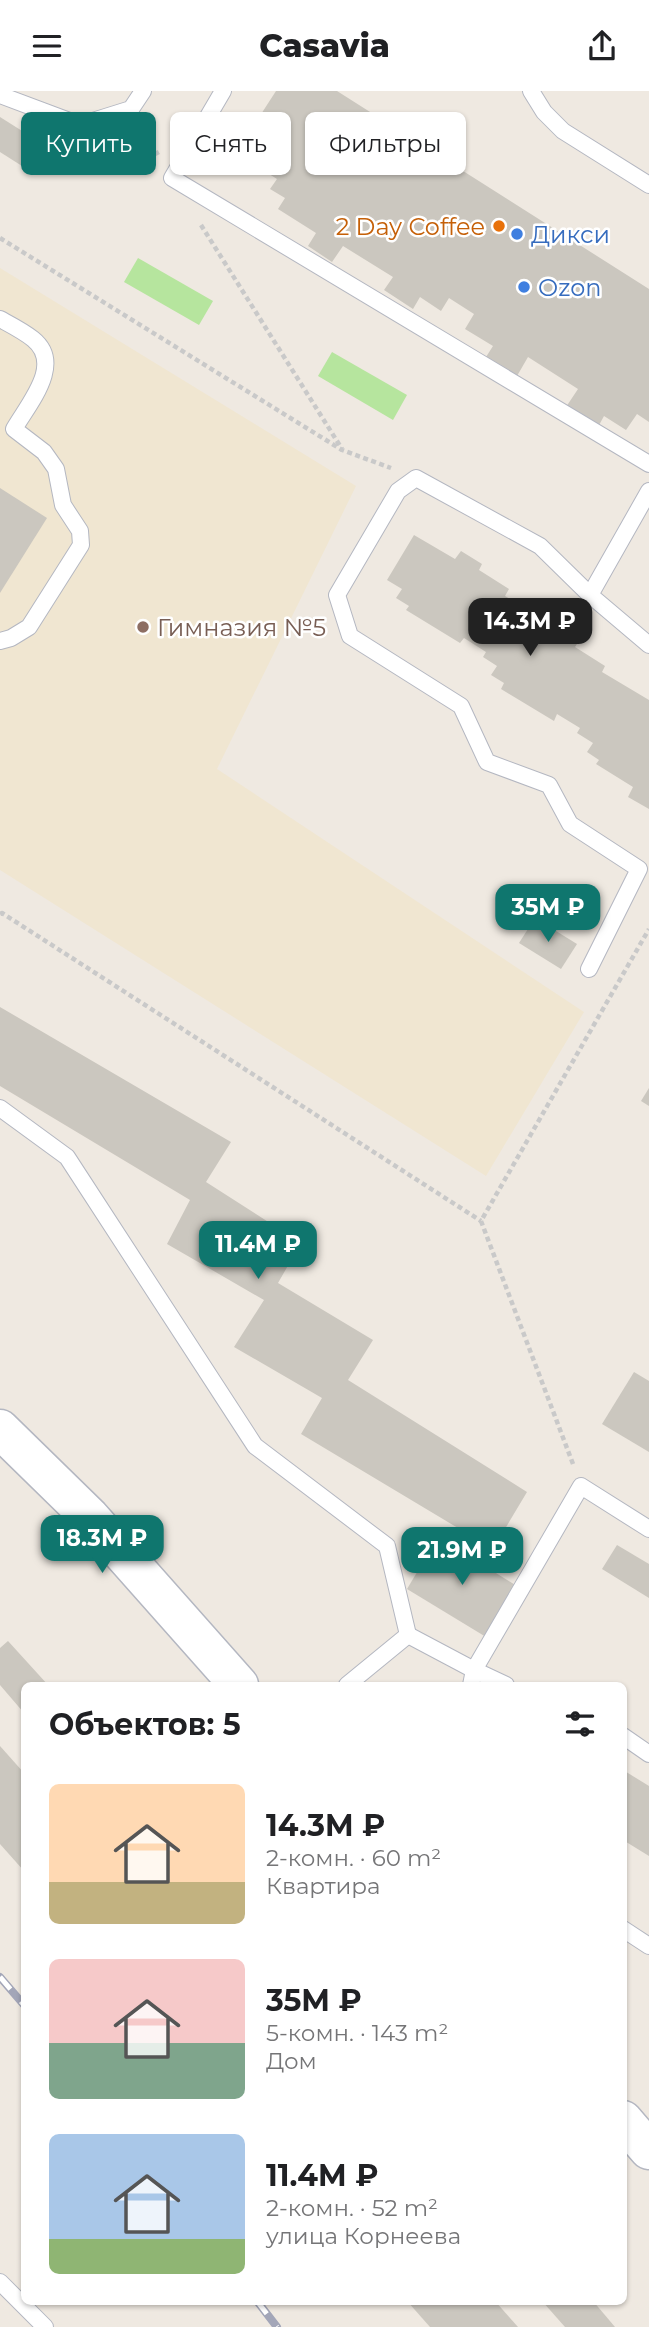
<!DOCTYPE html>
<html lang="ru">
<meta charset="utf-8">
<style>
:root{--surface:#fff;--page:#f2f2f2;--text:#202124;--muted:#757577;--accent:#0f766e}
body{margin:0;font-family:Montserrat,sans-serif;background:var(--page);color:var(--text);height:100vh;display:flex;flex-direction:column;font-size:26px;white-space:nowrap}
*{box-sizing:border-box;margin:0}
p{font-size:23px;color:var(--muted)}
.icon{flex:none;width:38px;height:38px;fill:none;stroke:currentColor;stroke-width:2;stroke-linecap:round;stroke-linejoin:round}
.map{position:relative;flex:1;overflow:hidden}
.details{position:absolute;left:21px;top:1591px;width:606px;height:623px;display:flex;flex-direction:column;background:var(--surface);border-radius:10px;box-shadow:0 2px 5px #0004}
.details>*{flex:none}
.guide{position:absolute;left:21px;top:21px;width:607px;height:63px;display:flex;gap:14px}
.price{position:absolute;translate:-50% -60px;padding:0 16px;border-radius:14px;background:var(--accent);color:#fff;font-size:23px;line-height:46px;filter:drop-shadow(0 2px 4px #0008)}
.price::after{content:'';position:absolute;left:50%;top:42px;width:21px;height:16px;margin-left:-10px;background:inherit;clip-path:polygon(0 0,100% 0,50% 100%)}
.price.active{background:#222;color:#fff}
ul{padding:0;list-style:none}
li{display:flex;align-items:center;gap:21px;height:175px;padding:0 28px}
li span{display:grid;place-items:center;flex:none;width:196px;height:140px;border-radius:10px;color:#555}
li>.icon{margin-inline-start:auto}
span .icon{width:84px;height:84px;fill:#fffc;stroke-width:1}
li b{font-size:30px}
h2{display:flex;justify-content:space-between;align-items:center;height:84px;padding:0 28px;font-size:30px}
.chip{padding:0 24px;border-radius:10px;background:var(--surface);box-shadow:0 2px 5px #0004;font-size:24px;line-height:63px}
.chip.active{background:var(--accent);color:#fff}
header{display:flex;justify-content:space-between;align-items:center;height:91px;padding:0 28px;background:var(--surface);font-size:32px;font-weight:800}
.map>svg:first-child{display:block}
.education{fill:#f0e6d1}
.green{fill:#b6e59e}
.building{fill:#cbc7bf}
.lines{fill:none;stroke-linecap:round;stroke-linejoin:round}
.lane-casing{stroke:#b4b7c1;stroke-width:18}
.secondary-casing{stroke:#b4b7c1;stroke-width:41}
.path{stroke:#c9c9c9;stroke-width:4.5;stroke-dasharray:5 3.5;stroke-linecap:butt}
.lane{stroke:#fff;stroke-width:16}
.secondary{stroke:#fff;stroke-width:38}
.rail-casing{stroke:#a3a6b8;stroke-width:8}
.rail{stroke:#fff;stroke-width:5;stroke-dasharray:16;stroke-linecap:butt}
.food-dot{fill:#e8710a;stroke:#fff;stroke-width:2.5}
.shop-dot{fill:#3f7fe0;stroke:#fff;stroke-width:2.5}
.education-dot{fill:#8d6e63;stroke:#fff;stroke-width:2.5}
.labels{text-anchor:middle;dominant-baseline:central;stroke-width:5;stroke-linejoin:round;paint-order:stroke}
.food-label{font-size:24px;fill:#c56008;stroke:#fff;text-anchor:end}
.shop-label{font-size:24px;fill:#366cbe;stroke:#fff;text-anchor:start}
.education-label{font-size:24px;fill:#785e54;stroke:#fff;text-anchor:start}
</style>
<header><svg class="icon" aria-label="menu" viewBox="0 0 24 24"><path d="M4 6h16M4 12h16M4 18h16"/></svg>Casavia<svg class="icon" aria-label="share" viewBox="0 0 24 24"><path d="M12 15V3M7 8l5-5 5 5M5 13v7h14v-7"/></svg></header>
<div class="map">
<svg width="649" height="2236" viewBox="0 0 649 2236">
<rect width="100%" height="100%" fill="#efe9e1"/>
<path class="education" d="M0,177L356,395L217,678L584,921L486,1085L0,779Z"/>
<g class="green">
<path d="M138,167L213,210L199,234L124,191Z"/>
<path d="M332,261L407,304L393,329L318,285Z"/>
</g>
<g class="building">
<path d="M276,0H337L649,198V331L637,323L626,339L604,325L598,336L566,316L578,298L528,266L517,285L486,266L493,255L465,238L474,223L449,207L441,220L420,206L413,218L384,199L393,186L343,155L332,171L308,155L316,142L278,118L285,107L270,98L277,88L236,62Z"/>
<path d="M0,26L38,50L22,75L0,61Z"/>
<path d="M0,397L47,427L0,502Z"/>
<path d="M414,444L455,468L461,460L482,473L479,479L509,498L505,505L579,550L575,556L605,575L602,581L649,609V718L628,706L633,696L596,673L599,669L587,661L593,652L577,642L580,637L557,623L554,630L501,598L504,592L491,584L497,575L483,566L486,561L464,547L460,552L406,519L409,515L396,507L402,498L387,489Z"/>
<path d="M535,827L577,853L561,878L519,852Z"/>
<path d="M0,916L231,1051L206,1091L301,1152L278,1192L373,1249L348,1289L527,1401L493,1458L301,1343L322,1307L234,1256L264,1209L167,1153L190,1109L0,995Z"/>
<path d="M649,997V1015L641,1010Z"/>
<path d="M634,1281L649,1290V1361L602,1333Z"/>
<path d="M438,1446L517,1495L486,1546L407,1498Z"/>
<path d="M617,1454L649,1473V1507L602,1478Z"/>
<path d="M8,1550L48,1594H24V1622L0,1594V1557Z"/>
<path d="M0,1655L24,1682V1780L0,1753Z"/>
<path d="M623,1679L649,1695V1765L623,1749Z"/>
<path d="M407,2210H495L518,2236H430Z"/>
<path d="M542,2210H593L615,2236H565Z"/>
</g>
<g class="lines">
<defs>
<g id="lane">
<path d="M223,0L172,87L649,373"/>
<path d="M531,0L544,21L563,40L649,94"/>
<path d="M0,4L80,34L131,18L143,0"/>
<path d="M0,228C11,234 23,240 33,248C64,273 29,312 14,338L44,361L56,378L63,414L80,440L81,454L29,536L11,547L0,550"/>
<path d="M649,400L590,504L649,554"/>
<path d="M589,878L639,778L570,733L549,694L487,671L461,615L350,545L337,504L398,400L416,387L540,455L590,504"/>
<path d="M0,1017L67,1066L255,1355L387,1455L408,1544L347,1594"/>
<path d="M408,1544L474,1579L471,1594"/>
<path d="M506,1594L474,1579L581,1395L649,1438"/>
<path d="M623,1645L649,1663"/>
<path d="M623,1838L649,1855"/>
<path d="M0,2191L45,2236"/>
</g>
<g id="secondary">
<path d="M0,1338L90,1426L239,1594"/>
<path d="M623,2029L649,2059"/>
</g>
</defs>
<use href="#lane" class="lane-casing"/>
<use href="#secondary" class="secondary-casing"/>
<g class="path">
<path d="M143,38L158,64"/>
<path d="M201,134L342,358"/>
<path d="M0,147L342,359L391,377"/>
<path d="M0,823L2,822L481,1130"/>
<path d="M573,1373L481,1130L649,838"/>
</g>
<use href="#lane" class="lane"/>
<use href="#secondary" class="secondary"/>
<defs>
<g id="rail">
<path d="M0,1886L24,1914"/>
<path d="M257,2210L277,2236"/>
</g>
</defs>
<use href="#rail" class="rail-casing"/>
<use href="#rail" class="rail"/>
</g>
<circle class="food-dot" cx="499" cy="135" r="7"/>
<g class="shop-dot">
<circle cx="517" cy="143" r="7"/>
<circle cx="524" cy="196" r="7"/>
</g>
<circle class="education-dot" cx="143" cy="536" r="7"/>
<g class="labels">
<g class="food-label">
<text x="485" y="135">2 Day Coffee</text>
</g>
<g class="shop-label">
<text x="531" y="143">Дикси</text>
<text x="538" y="196">Ozon</text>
</g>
<g class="education-label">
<text x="157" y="536">Гимназия №5</text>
</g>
</g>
</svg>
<b class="price active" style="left:530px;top:567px">14.3M ₽</b>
<b class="price" style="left:548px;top:853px">35M ₽</b>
<b class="price" style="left:258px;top:1190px">11.4M ₽</b>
<b class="price" style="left:102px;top:1484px">18.3M ₽</b>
<b class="price" style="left:462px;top:1496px">21.9M ₽</b>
<div class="guide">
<a class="chip active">Купить</a>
<a class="chip">Снять</a>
<a class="chip">Фильтры</a>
</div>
<section class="details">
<h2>Объектов: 5<svg class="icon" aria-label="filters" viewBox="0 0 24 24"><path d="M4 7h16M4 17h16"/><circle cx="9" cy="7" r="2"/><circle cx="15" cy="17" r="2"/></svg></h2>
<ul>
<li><span style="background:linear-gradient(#ffd9b3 70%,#c2b280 0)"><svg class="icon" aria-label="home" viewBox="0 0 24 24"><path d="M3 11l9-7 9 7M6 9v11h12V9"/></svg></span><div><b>14.3M ₽</b><p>2-комн. · 60 m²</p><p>Квартира</p></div></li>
<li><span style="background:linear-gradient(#f6c9c9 60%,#7fa58c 0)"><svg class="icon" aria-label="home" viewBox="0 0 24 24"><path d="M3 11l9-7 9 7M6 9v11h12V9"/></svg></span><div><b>35M ₽</b><p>5-комн. · 143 m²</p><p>Дом</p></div></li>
<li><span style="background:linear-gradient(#a9c7e8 75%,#8fb573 0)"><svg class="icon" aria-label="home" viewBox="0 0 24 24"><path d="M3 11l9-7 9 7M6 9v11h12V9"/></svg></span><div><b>11.4M ₽</b><p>2-комн. · 52 m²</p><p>улица Корнеева</p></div></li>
</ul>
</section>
</div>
